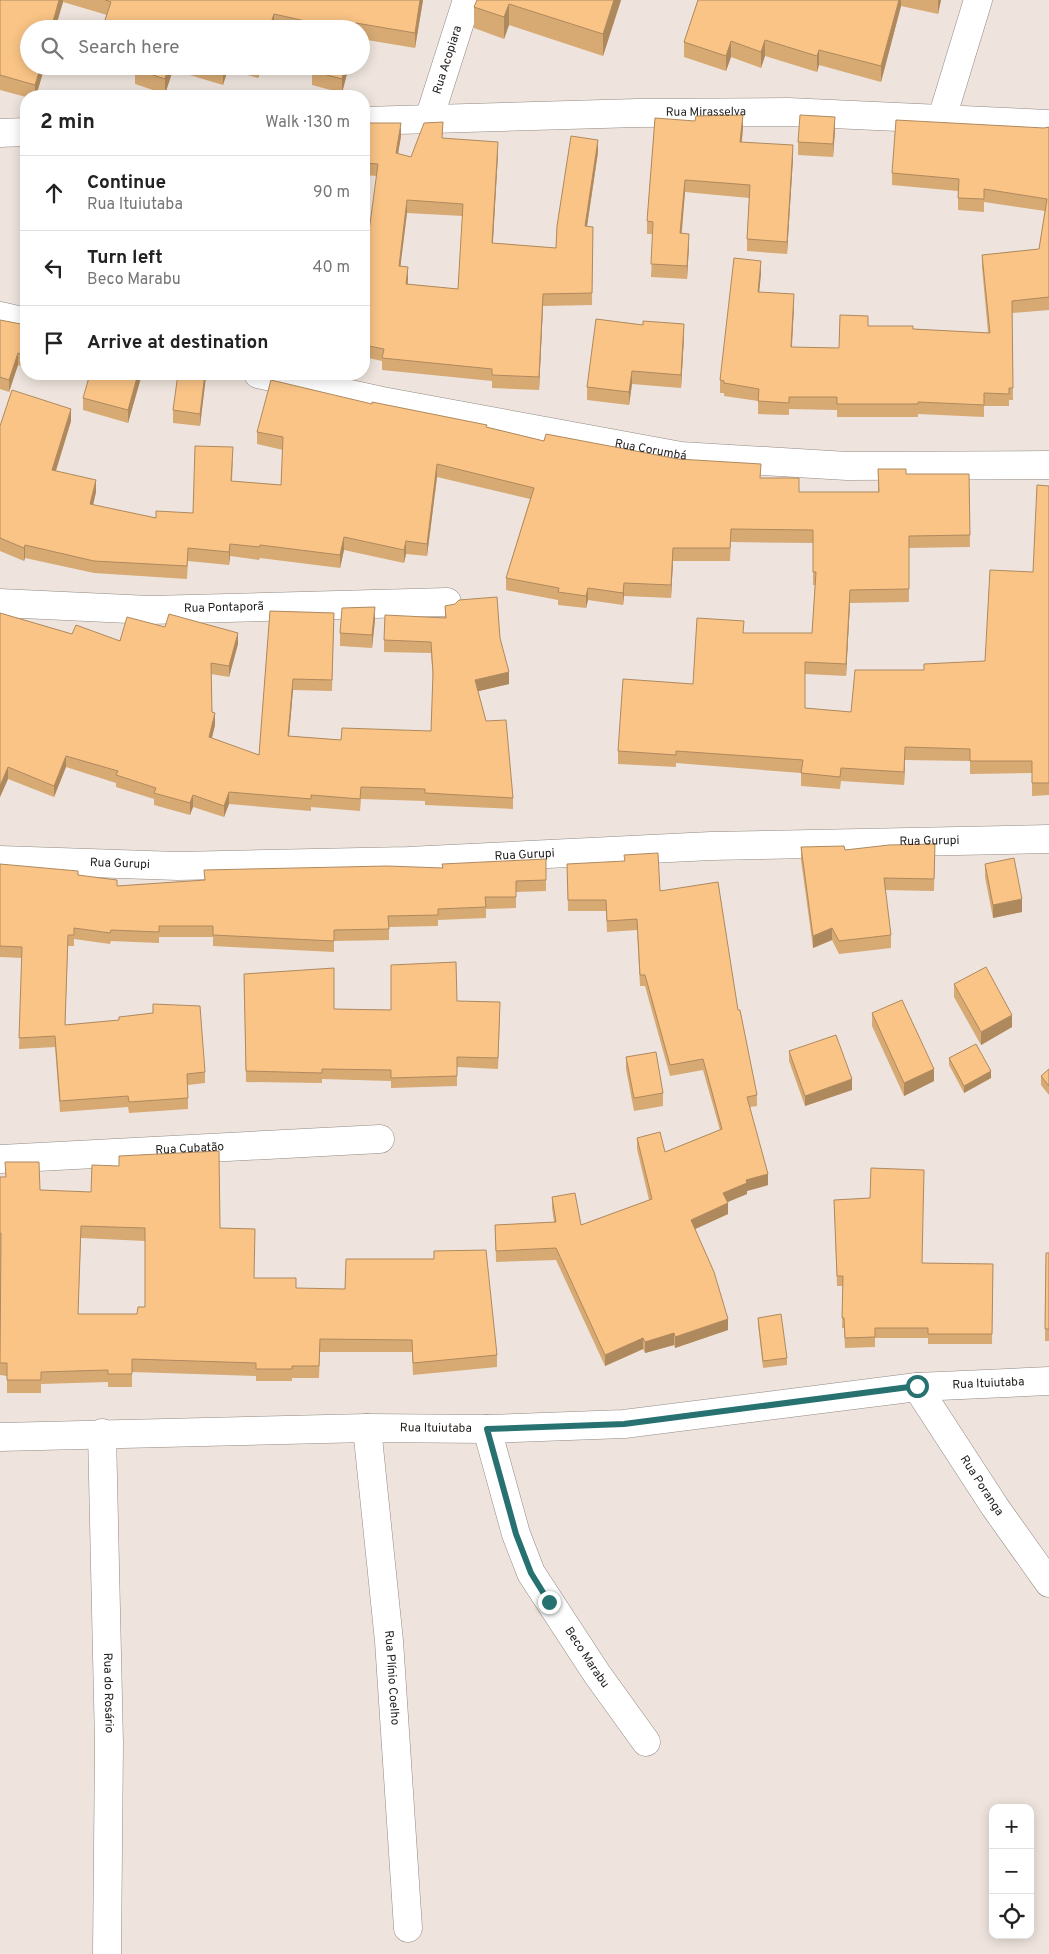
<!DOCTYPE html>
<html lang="en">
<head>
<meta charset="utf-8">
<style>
	:root { --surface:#fff; --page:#f2f2f2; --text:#222; --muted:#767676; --line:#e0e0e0 }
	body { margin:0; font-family:Overpass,sans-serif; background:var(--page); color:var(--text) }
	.controls { position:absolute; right:15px; bottom:15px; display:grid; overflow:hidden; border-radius:10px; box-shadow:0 2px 12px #0003 }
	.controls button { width:45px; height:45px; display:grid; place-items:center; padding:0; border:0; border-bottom:1px solid var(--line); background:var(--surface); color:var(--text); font:25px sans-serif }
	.stop { position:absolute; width:15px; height:15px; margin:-11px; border:4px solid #277271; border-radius:50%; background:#fff }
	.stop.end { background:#277271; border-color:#fff; box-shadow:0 1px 5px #0008 }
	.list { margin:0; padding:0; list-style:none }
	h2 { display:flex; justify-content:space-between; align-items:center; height:65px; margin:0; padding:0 20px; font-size:21px }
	h2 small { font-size:16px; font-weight:400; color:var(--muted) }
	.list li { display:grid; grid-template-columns:32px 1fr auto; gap:15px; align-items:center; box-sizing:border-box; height:75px; padding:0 20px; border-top:1px solid var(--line) }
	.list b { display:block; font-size:19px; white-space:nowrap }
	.list p { margin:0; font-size:16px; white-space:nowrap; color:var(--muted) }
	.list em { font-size:16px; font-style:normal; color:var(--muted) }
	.icon { flex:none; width:28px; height:28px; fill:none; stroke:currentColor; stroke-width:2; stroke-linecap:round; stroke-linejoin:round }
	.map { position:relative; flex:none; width:1049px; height:1954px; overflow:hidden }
	.search { position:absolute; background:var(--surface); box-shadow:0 2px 12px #0003; left:20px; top:20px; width:350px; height:55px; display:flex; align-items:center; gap:12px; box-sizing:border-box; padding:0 18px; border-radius:28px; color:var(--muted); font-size:19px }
	.panel { position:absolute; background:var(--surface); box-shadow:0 2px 12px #0003; left:20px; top:90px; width:350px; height:290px; border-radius:20px }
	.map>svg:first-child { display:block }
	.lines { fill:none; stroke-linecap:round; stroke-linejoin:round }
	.minor-casing { stroke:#928982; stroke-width:29 }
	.minor { stroke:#fff; stroke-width:28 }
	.wall { fill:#d7a973; fill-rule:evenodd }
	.shaded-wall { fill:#af895e }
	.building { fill:#fac486; stroke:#af895e; fill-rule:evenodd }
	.route { stroke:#277271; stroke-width:6 }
	.labels { text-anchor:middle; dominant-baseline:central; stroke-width:4.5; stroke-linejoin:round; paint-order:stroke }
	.street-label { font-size:12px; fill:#1e1b18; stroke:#eee4dd }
</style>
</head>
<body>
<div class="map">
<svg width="1049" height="1954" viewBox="0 0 1049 1954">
	<rect width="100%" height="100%" fill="#eee4dd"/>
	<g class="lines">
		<defs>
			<g id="minor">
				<polyline points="942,118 978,0"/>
				<path id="s1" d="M 429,119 L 467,0"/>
				<path id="s2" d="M 364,121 L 637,113 L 788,112 L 1049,124"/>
				<polyline points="0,133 26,132"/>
				<polyline points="0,316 26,322"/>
				<path id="s3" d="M 258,374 L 382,401 L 681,456 L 847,466 L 1049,465"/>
				<path id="s4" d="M 0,603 L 150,610 L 447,602"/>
				<path id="s5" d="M 0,860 L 178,866 L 408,861 L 711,846 L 1049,839"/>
				<path id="s6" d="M 0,1159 L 380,1139"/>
				<path id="s7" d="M 917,1387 L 995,1507 L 1049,1583"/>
				<path id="s8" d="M 367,1428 L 389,1641 L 408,1928"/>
				<path id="s9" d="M 487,1429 L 516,1534 L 531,1573 L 597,1674 L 646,1742"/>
				<path id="s10" d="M 102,1433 L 109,1743 L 107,1954"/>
				<path id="s11" d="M 0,1437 L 367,1428 L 487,1429 L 624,1424 L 917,1387 L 1049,1381"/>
			</g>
		</defs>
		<use href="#minor" class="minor-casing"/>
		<use href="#minor" class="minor"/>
	</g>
	<g class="wall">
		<polygon points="0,0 423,0 415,48 361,39 361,29 102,29 107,15 63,2 55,29 29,29 29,66 45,66 36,96 26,96 26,97 0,90"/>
		<polygon points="477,0 621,0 603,56 509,25 504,39 474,28 474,7"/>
		<polygon points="698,0 941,0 938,14 901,6 881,82 819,65 817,72 765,56 761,68 731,57 726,71 684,57 684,42"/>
		<polygon points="111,66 262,66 258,78 228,69 223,85 173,70 165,94 135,84 135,74"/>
		<polygon points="349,66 342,93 312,85 312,71"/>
		<polygon points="655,118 743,128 742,142 793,158 787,254 747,251 747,239 749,198 685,192 682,233 689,246 687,279 651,277 653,234 647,234 647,221"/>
		<path d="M 364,123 L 401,136 L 398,154 L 411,157 L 443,138 L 498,154 L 493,243 L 556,248 L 598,152 L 587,227 L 593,227 L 592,305 L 543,306 L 539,390 L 492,388 L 492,381 L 382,370 L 382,361 L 364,357 L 364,264 L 365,261 L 377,176 L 364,175 ZM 407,213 L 463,216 L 458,289 L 408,284 L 408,279 L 400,266 Z"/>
		<polygon points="1049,127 1049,310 1012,313 1013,400 1009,400 1009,406 984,406 984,417 918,414 918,417 837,417 837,410 789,409 789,415 758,414 758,401 724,396 724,393 720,393 720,380 761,273 759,292 794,306 792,347 839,348 868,326 913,329 988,333 982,267 982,255 1039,249 1045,211 984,202 984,212 958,210 958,191 892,185 892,173"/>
		<polygon points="835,130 833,157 798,155 798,142"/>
		<polygon points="0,320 26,325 26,350 21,366 18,365 9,392 0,389"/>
		<polygon points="684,337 681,388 632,384 629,405 587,400 587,387"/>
		<polygon points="142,374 128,423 83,410 83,398"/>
		<polygon points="206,374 200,426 173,423 173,410"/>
		<polygon points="372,404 487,427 544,441 761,478 799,492 878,492 878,469 906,474 969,474 970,547 909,548 909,602 850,603 846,676 805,674 805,708 851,712 924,670 985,661 1033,572 1049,486 1049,795 1032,796 1032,773 970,774 970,761 905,760 904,785 841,781 840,789 801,786 801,773 676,763 676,767 618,764 618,751 693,684 744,633 812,633 815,585 813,585 813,543 731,542 730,561 673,561 671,598 624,596 623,605 588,600 586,608 558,605 558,600 506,590 506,578 530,499 437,477 427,556 406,554 404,563 344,550 340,568 260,558 259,560 230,556 229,565 188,561 187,579 94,573 25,558 24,561 0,551 0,426 71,421 56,471 96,492 93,505 156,518 193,513 233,460 232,481 281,485 283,450 257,444 257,432"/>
		<polygon points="445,606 500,638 509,684 478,691 486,721 513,798 513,809 425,805 425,801 361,799 360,811 311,807 311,811 229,804 224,817 193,807 190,815 154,805 154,799 116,787 116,783 66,767 54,797 8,779 0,797 0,613 72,634 120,641 165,627 238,644 229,677 211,674 212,712 215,725 212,738 259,755 270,611 334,613 332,691 293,690 289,736 341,740 431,731 433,680 431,653 384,652 384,640 445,618"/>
		<polygon points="375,620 372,648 340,646 340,633"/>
		<polygon points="935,844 934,891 885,890 891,935 891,948 839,954 832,940 813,948 801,860 801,847 845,850"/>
		<polygon points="0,864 78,875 117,886 442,868 442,864 546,880 546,891 516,892 516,908 486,909 486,918 438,920 438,926 389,927 389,940 334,941 334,952 213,946 213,937 159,937 159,943 111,941 110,944 74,939 74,946 68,946 65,1025 205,1072 205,1083 188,1085 188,1109 129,1113 128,1107 60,1112 55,1047 19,1049 22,958 0,957"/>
		<polygon points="567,864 660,891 738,1010 757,1095 757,1106 750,1107 768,1185 747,1191 747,1194 727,1202 728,1214 695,1229 728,1330 675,1348 674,1345 645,1353 643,1349 605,1366 556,1260 496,1262 495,1225 554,1222 552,1208 552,1197 581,1225 649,1200 637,1149 637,1138 665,1152 720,1130 703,1070 670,1076 645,986 640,986 637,930 607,932 606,911 568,911"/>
		<polygon points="985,864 1022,912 993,918 985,877"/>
		<polygon points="244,974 334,1009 391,1010 457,1001 500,1013 498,1069 457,1067 457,1086 391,1088 391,1081 322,1079 322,1083 246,1082"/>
		<polygon points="954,984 1012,1027 981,1045 954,997"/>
		<polygon points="872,1013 934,1081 904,1096 872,1026"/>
		<polygon points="789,1051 852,1090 805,1106 789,1061"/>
		<polygon points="626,1057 663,1093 663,1106 634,1111 626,1069"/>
		<polygon points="949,1058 991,1078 964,1093 949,1065"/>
		<polygon points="1049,1069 1049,1095 1041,1085 1041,1076"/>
		<path d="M 0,1178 L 40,1190 L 220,1228 L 254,1278 L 296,1288 L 497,1355 L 497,1367 L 413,1375 L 412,1352 L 320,1352 L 319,1378 L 292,1378 L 292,1381 L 256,1381 L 256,1376 L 132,1372 L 132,1387 L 108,1387 L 108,1382 L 41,1384 L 41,1393 L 7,1393 L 7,1376 L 0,1375 ZM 81,1238 L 145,1241 L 145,1307 L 137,1314 L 78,1314 Z"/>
		<polygon points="834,1200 922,1263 993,1264 992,1344 928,1344 928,1338 875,1338 875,1347 845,1348 844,1328 842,1328 843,1286 837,1286"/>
		<polygon points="1046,1253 1049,1253 1049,1341 1045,1341"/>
		<polygon points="758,1318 787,1358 787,1365 763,1368 758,1324"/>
	</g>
	<g class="shaded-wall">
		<polygon points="59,0 63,0 63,2 55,29 51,29"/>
		<polygon points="420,0 423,0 415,48 415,33"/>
		<polygon points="614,0 621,0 603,56 603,34"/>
		<polygon points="899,0 901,0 901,6 881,82 881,66"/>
		<polygon points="938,0 941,0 938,14"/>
		<polygon points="509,4 509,25 504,39 504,17"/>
		<polygon points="274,14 274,29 269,29"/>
		<polygon points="765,40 765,56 761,68 761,52"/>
		<polygon points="731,41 731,57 726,71 726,56"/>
		<polygon points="819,50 819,65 817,72 817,56"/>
		<polygon points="41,66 45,66 36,96 35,96 35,85"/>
		<polygon points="169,66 173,66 173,70 165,94 165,79"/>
		<polygon points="225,66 228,66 228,69 223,85 223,70"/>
		<polygon points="258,66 262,66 258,78"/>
		<polygon points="345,66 349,66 342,93 342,79"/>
		<polygon points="743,115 743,128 740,154 740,142"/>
		<polygon points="835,117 835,130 833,157 833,144"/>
		<polygon points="401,123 401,136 396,165 396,153"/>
		<polygon points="598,140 598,152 585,239 585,226"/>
		<polygon points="498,142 498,154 492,255 492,243"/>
		<polygon points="793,145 793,158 787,254 787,242"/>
		<polygon points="685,180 685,192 680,246 680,233"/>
		<polygon points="407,200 407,213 399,278 399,266"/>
		<polygon points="689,234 689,246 687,279 687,266"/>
		<polygon points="761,261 761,273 758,305 758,292"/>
		<polygon points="408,267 408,279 406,296 406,284"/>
		<polygon points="543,294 543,306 539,390 539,377"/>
		<polygon points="794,294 794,306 791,359 791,347"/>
		<polygon points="684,324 684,337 681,388 681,375"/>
		<polygon points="26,325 26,337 23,335"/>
		<polygon points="26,338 26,350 21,366 21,354"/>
		<polygon points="18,353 18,365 9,392 9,380"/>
		<polygon points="632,371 632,384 629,405 629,392"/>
		<polygon points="138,374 142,374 128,423 128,410"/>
		<polygon points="205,374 206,374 206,377 200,426 200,414"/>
		<polygon points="71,409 71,421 52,483 52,470"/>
		<polygon points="437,464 437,477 427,556 427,544"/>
		<polygon points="96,480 96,492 90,517 90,504"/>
		<polygon points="344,537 344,550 340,568 340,555"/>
		<polygon points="406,541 406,554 404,563 404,550"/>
		<polygon points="230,544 230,556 229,565 229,552"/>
		<polygon points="25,545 25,558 24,561 24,548"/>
		<polygon points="673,548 673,561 671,598 671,585"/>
		<polygon points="624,583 624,596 623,605 623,593"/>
		<polygon points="588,588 588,600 586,608 586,596"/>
		<polygon points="850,590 850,603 846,676 846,664"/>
		<polygon points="375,607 375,620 372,648 372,635"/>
		<polygon points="238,633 238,644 229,677 229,666"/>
		<polygon points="509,672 509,684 475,692 475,680"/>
		<polygon points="293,679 293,690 288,747 288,736"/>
		<polygon points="215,713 215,725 209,749 209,737"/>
		<polygon points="905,747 905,760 904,785 904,772"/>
		<polygon points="66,756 66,767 54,797 54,786"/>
		<polygon points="8,767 8,779 0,797 0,786"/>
		<polygon points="229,792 229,804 224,817 224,806"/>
		<polygon points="193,795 193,807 190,815 190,803"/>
		<polygon points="1022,899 1022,912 993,918 993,905"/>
		<polygon points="832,928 832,940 813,948 813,936"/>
		<polygon points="1012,1015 1012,1027 981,1045 981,1032"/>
		<polygon points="934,1069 934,1081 904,1096 904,1083"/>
		<polygon points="991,1071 991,1078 964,1093 964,1086"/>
		<polygon points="852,1079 852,1090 805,1106 805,1096"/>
		<polygon points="768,1174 768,1185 747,1191 747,1194 723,1204 723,1193 746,1180"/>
		<polygon points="728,1203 728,1214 691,1231 691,1220"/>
		<polygon points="728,1319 728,1330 675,1348 675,1337"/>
		<polygon points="674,1333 674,1345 645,1353 645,1342"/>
		<polygon points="643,1338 643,1349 605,1366 605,1355"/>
	</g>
	<g class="building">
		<polygon points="0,0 59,0 51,29 29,29 29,66 41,66 35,85 0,75"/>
		<polygon points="105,0 420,0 415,33 356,23 354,29 323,29 323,25 274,14 269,29 102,29 111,2"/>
		<polygon points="477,0 614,0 603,34 509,4 504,17 474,7"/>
		<polygon points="698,0 899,0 881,66 819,50 817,56 765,40 761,52 731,41 726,56 684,42"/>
		<polygon points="136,66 169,66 165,79 135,69"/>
		<polygon points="209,66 225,66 223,70"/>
		<polygon points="313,66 345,66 342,79 312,71"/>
		<polygon points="743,115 740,142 793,145 787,242 747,239 750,185 685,180 680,233 689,234 687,266 651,264 653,222 647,221 655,118 695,121 696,116"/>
		<polygon points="800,115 835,117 833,144 798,142"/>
		<polygon points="896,120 1044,128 1049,127 1049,297 1012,301 1013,388 1009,388 1009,394 984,393 984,405 918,402 918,404 837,404 837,397 789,397 789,403 758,401 759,389 724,383 724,381 720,380 734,258 761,261 758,292 794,294 791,347 839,348 840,315 868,316 868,326 913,326 913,329 990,333 982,255 1039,249 1047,199 984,189 984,199 958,198 959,179 892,173"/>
		<path d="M 443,122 L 442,138 L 498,142 L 492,243 L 556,248 L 557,226 L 571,136 L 598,140 L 585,226 L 593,227 L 592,293 L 543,294 L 539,377 L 492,375 L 492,369 L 382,358 L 384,349 L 364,345 L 364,264 L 365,261 L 378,164 L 364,163 L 364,123 L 401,123 L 396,153 L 411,157 L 424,123 ZM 407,200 L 463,204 L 458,289 L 406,284 L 408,267 L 399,266 Z"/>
		<polygon points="596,319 643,325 643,321 684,324 681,375 632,371 629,392 587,387"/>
		<polygon points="0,320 26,325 23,335 26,336 26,338 21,354 18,353 9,380 0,377"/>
		<polygon points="90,374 138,374 128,410 83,398"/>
		<polygon points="178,374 205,374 200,414 173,410"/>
		<polygon points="271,380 372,404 372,402 487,425 486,427 544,441 546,434 678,459 761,464 760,478 799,478 799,492 879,492 878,469 906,469 906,474 969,474 970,535 909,536 909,589 850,590 846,664 805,662 805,708 851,712 855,670 924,670 924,664 985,661 990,570 1033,572 1037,485 1049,486 1049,783 1032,783 1032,761 970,761 970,749 905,747 904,772 841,768 840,777 801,773 803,760 676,751 676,755 618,751 623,679 693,684 697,618 744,621 743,633 812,633 816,572 813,572 813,530 731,529 730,548 673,548 671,585 624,583 623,593 588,588 586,596 558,592 559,588 506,578 534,488 437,464 427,544 406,541 404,550 344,537 340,555 260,545 259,547 230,544 229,552 188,548 187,566 94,561 25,545 24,548 0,538 0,426 12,390 71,409 52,470 96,480 90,504 156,518 156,511 193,513 195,446 233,447 231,481 281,485 283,437 257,432"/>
		<polygon points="497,597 500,638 509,672 475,680 486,721 506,720 513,798 425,793 425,789 361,787 360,799 311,795 311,799 229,792 224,806 193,795 190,803 154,793 156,788 116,775 118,771 66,756 54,786 8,767 0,786 0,613 72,634 76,625 120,641 127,617 165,627 169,614 238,633 229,666 211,663 212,712 215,713 209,737 259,755 270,611 334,613 332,680 293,679 288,736 341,740 342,728 431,731 433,673 431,642 384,640 385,615 446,618 445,606 455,604 459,600"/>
		<polygon points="375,607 372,635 340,633 342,608"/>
		<polygon points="935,844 934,879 884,878 891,935 839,941 832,928 813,936 801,847 844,846 845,850 889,845"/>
		<polygon points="658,853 660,891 718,882 738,1010 740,1010 757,1095 747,1097 768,1174 746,1180 747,1183 723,1193 728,1203 691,1220 714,1272 728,1319 675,1337 674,1333 645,1342 643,1338 605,1355 556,1248 496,1251 495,1225 556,1222 552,1197 575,1193 581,1225 652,1199 637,1138 660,1132 665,1152 722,1129 703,1059 670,1065 645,975 640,975 637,919 607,921 606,900 568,900 567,864 625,861 624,855"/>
		<polygon points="1014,858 1022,899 993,905 985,864"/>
		<polygon points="546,859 546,880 516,881 516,897 485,897 486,907 438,909 438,915 388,916 389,929 334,930 334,941 213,935 213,926 159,926 159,932 111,930 110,933 74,928 74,935 68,935 65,1025 119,1020 119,1017 153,1013 153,1004 200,1006 205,1072 187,1074 188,1098 129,1102 128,1096 60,1101 55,1036 19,1038 22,947 0,946 0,864 78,871 78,875 117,880 117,886 205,880 204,870 387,866 443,868 442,864"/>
		<polygon points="456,962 457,1001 500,1002 498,1058 457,1057 457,1076 391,1078 391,1070 322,1069 322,1073 246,1071 244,974 334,968 334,1009 391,1010 391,965"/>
		<polygon points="986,967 1012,1015 981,1032 954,984"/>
		<polygon points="902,1000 934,1069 904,1083 872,1013"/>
		<polygon points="836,1035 852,1079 805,1096 789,1051"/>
		<polygon points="976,1044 991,1071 964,1086 949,1058"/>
		<polygon points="656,1052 663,1093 634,1098 626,1057"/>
		<polygon points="1049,1069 1049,1086 1041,1076"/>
		<path d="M 219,1151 L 220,1228 L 255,1229 L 254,1278 L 296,1278 L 296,1288 L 345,1289 L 346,1259 L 434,1259 L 434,1251 L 486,1250 L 497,1355 L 413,1363 L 412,1340 L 320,1339 L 319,1366 L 292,1366 L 292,1369 L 256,1369 L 256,1363 L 132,1359 L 132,1374 L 108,1374 L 108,1370 L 41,1372 L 41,1380 L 7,1380 L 7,1363 L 0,1363 L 1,1233 L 0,1233 L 0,1177 L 6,1177 L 5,1162 L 39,1162 L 40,1190 L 91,1192 L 92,1165 L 119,1166 L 119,1156 ZM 81,1226 L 145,1228 L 145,1307 L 138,1307 L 137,1314 L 78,1314 Z"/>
		<polygon points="871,1168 924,1170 922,1263 993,1264 992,1334 928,1334 928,1328 875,1328 875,1337 845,1338 844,1318 842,1318 843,1276 837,1276 834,1200 870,1198"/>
		<polygon points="1046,1253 1049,1253 1049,1329 1045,1329"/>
		<polygon points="781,1314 787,1358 763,1361 758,1318"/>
	</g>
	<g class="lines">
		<polyline class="route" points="549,1602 531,1573 516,1534 487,1429 624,1424 917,1386"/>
	</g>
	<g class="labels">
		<g class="street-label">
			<text stroke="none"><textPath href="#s1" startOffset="62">Rua Acopiara</textPath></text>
			<text stroke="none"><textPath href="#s2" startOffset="342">Rua Mirasselva</textPath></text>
			<text stroke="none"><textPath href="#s3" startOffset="400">Rua Corumbá</textPath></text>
			<text stroke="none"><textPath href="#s4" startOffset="224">Rua Pontaporã</textPath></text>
			<text stroke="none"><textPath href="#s5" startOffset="930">Rua Gurupi</textPath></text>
			<text stroke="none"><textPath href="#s5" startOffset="525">Rua Gurupi</textPath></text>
			<text stroke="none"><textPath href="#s5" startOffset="120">Rua Gurupi</textPath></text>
			<text stroke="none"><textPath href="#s6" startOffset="190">Rua Cubatão</textPath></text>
			<text stroke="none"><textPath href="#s11" startOffset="991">Rua Ituiutaba</textPath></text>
			<text stroke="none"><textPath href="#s11" startOffset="436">Rua Ituiutaba</textPath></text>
			<text stroke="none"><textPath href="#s7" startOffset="118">Rua Poranga</textPath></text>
			<text stroke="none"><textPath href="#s9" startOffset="252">Beco Marabu</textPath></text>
			<text stroke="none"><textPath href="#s8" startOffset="251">Rua Plínio Coelho</textPath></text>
			<text stroke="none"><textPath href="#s10" startOffset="260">Rua do Rosário</textPath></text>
		</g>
	</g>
</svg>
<div class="controls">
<button>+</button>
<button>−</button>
<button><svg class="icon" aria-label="locate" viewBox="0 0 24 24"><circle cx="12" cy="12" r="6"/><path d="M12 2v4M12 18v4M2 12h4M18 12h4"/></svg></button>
</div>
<div class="stop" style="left:917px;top:1386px"></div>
<div class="stop end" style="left:549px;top:1602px"></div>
<div class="search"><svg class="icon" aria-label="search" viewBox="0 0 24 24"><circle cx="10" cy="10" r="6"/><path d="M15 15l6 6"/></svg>Search here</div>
<section class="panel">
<h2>2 min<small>Walk · 130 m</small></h2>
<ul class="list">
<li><svg class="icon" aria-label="ahead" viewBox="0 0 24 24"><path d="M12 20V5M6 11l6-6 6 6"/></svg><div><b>Continue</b><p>Rua Ituiutaba</p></div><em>90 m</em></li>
<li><svg class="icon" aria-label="left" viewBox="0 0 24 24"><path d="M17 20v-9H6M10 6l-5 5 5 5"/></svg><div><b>Turn left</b><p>Beco Marabu</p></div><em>40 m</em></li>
<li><svg class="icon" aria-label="arrive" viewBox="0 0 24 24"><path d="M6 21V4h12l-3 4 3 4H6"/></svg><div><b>Arrive at destination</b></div></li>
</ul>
</section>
</div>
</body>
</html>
